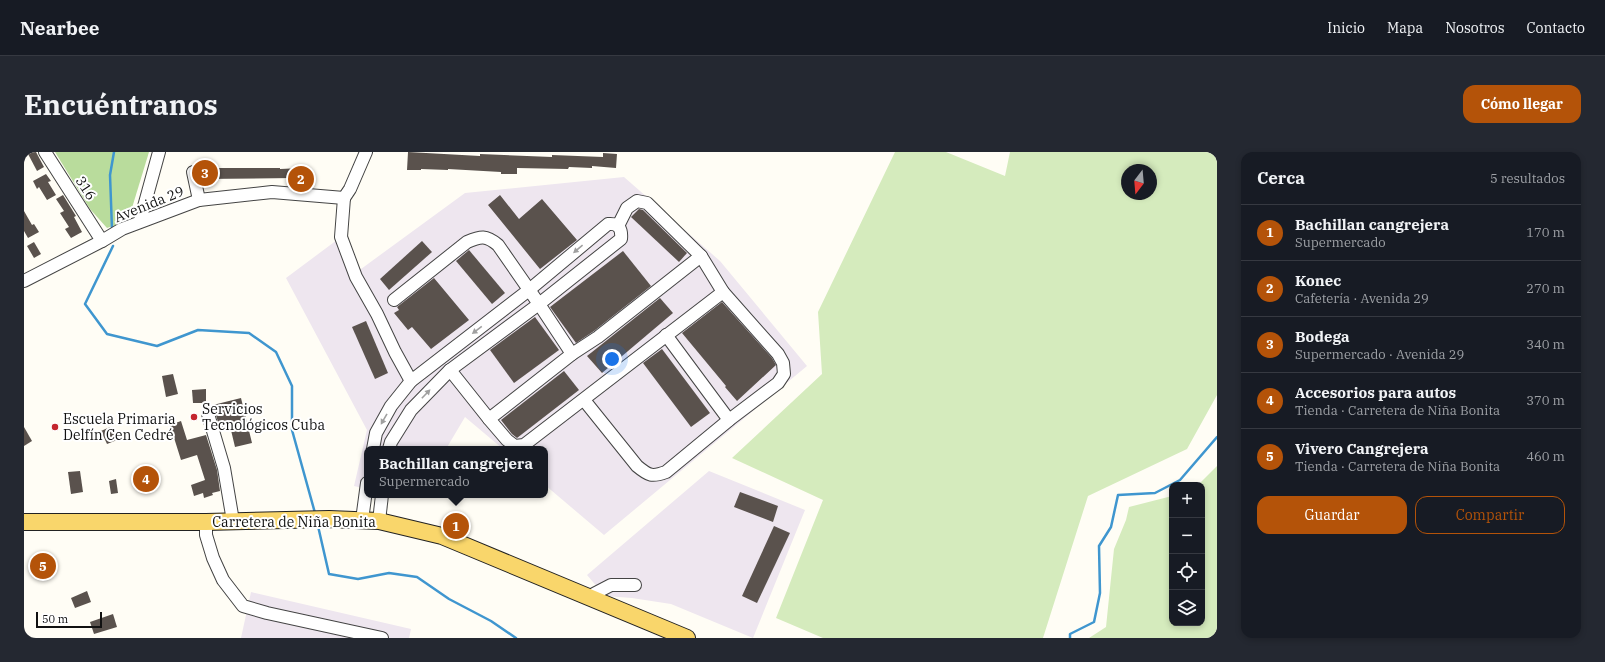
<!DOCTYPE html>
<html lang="es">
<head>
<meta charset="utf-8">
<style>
	:root { --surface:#171b24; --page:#242831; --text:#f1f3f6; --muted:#9ea1a6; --line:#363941; --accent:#b45309 }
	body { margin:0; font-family:"IBM Plex Serif",serif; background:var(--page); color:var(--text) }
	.controls { position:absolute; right:12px; bottom:12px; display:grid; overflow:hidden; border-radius:8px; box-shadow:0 2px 6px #0003 }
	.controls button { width:36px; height:36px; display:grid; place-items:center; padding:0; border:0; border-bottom:1px solid var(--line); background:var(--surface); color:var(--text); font:20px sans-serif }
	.compass { position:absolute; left:1097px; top:12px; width:36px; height:36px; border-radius:50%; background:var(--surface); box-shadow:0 2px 6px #0003; rotate:196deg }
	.scale { position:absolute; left:12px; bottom:10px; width:66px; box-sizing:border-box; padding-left:4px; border:2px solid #111; border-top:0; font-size:11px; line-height:14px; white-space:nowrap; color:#111; -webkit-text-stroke:3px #fff; paint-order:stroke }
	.you { position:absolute; left:588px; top:207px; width:14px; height:14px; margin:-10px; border:3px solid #fff; border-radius:50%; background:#1a73e8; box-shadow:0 0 0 6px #1a73e833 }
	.badge { display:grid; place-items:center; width:26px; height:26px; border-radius:50%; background:var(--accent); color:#fff; font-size:13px; font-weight:700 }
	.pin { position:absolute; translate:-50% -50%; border:2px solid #fff; box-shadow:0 1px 4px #0006 }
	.popup { position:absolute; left:340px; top:294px; width:184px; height:52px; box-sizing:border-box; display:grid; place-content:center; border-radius:8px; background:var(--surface); filter:drop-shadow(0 1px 3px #0005); font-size:13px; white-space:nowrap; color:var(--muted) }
	.popup b { font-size:15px; color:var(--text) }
	.popup::after { content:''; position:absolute; left:50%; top:100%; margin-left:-8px; border:8px solid transparent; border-top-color:var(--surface) }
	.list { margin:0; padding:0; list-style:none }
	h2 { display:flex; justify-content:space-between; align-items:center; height:52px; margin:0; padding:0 16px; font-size:17px }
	h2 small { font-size:13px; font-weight:400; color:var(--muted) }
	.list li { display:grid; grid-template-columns:26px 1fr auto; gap:12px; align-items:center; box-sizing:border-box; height:56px; padding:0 16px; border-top:1px solid var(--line) }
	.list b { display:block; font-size:15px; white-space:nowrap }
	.list p { margin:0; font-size:13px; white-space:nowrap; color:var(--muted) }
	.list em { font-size:13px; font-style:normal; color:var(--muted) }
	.actions { display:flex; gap:8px; padding:12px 16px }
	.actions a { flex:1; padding:9px 0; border:1px solid var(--accent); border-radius:12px; text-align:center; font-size:14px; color:var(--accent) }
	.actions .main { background:var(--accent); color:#fff }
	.icon { flex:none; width:22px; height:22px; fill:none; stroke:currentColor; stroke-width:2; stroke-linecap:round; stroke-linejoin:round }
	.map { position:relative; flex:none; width:1193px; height:486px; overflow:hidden; border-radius:12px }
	header { display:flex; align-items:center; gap:24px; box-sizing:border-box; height:56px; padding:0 20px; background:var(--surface); border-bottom:1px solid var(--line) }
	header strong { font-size:19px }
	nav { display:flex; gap:22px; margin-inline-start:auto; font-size:14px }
	.intro { display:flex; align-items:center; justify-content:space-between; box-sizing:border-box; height:96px; padding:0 24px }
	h1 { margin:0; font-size:28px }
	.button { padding:10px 18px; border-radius:12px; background:var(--accent); color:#fff; font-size:14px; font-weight:700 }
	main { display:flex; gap:24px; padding:0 24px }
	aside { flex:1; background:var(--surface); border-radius:12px; box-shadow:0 2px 6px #0003 }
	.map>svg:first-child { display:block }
	.industrial { fill:#eee6ef }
	.green { fill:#d5ebbd; fill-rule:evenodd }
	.forest { fill:#b9dc9c }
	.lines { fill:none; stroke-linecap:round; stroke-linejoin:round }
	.stream { stroke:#3f96cf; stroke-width:2.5 }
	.building { fill:#5a524d }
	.minor-casing { stroke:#444; stroke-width:14 }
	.major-casing { stroke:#222; stroke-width:18 }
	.minor { stroke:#fff; stroke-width:12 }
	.major { stroke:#f9d66b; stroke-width:16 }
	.oneway { fill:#a0a0a0 }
	.poi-dot { fill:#c4262e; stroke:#fff; stroke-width:1.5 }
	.labels { text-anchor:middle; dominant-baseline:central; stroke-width:4; stroke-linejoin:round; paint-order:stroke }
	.street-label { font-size:14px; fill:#111; stroke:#fff }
	.poi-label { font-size:14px; fill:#111; stroke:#fff; text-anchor:start }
</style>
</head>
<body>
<header>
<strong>Nearbee</strong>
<nav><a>Inicio</a><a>Mapa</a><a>Nosotros</a><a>Contacto</a></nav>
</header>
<div class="intro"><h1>Encuéntranos</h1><a class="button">Cómo llegar</a></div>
<main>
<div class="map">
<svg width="1193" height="486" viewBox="0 0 1193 486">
	<rect width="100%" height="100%" fill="#fffdf5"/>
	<g class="industrial">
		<polygon points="600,25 696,109 783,214 580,383 521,333 521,297 479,297 441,265 422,297 343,297 343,337 330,334 343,278 262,126 317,85 332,124 337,117 441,41"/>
		<polygon points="685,319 781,358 729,486 647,452 608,446 581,444 563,423"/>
		<polygon points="227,440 387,477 385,486 217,486"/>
	</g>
	<g class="green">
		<path d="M 871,0 L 922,0 L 981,24 L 986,0 L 1193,0 L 1193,243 L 1163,297 L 1064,344 L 1019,486 L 799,486 L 752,466 L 799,348 L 708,306 L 798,222 L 794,160 ZM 1103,18 L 1127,18 L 1127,42 L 1103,42 Z"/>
		<polygon points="1193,314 1193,486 1065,486 1082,475 1090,397 1102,368 1105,355 1148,344 1148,471 1178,471 1178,333 1174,333"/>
	</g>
	<polygon class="forest" points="31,0 125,0 104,69 83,76 66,57"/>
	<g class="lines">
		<g class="stream">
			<polyline points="88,77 86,23 90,0"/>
			<polyline points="89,94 61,152 83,182 133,194 174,178 225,181 252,200 268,234 268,278 291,361"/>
			<polyline points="294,374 305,422 334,427 365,421 393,425 425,447 467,469 492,486"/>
			<polyline points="1046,486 1046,482 1070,470 1076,441 1075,394 1087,375 1094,343 1131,341 1156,328 1193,285"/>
		</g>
	</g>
	<g class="building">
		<polygon points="3,0 12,0 20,15 13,19"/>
		<polygon points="384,0 456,4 456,2 528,5 528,3 579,5 579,1 593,2 592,16 568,14 568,16 545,15 544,17 493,16 493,22 477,22 477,20 424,17 424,18 397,17 397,18 383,18"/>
		<polygon points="175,16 256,16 256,17 278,16 279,33 269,33 269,26 178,27"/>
		<polygon points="22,22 27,29 24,30 32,43 23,48 15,35 13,37 9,29"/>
		<polygon points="39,43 52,64 50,65 58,80 47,86 41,77 45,75 36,61 40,59 32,47"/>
		<polygon points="476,43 495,67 518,47 553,88 516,117 464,53"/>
		<polygon points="615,57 619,58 663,101 655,110 607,65"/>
		<polygon points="0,59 8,73 10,72 15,80 4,86 0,79"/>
		<polygon points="398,89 408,100 365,138 356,127"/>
		<polygon points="10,90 17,102 10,106 3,94"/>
		<polygon points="445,98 481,141 468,152 432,109"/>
		<polygon points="599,99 627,134 570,179 552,191 526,155"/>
		<polygon points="410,126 445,168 407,197 388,175 384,178 370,161 375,158 373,155"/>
		<polygon points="636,146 649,161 578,221 563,204"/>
		<polygon points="698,150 748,206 752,213 713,249 701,235 702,234 658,181"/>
		<polygon points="511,165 535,198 490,231 466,198"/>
		<polygon points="342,169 364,221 351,227 328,175"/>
		<polygon points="638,197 686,261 667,275 619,211"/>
		<polygon points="540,219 555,238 493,286 488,282 477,268"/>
		<polygon points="149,222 154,242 142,245 138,224"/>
		<polygon points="182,237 182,251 169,251 168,238"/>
		<polygon points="217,246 228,291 211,295 206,274 196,277 189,253"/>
		<polygon points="157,269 163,288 182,283 193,318 196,339 188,341 189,343 180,346 179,341 170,344 167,333 181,328 173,303 157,308 146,273"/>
		<polygon points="0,275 8,289 0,294"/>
		<polygon points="86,275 93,288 83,292 77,279"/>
		<polygon points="56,319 59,340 47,342 44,320"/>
		<polygon points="134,319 136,331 126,332 125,320"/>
		<polygon points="92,327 94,341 87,342 85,329"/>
		<polygon points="716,340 754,354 749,370 710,355"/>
		<polygon points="750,374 766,381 733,451 718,444"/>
		<polygon points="63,439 67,450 51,456 47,446"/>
		<polygon points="89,462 93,475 70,482 66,470"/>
	</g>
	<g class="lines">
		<defs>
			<g id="minor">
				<polyline points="21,0 78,89"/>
				<polyline points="169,20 175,48"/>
				<polyline points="320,46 317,85 332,125 353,162 371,200 387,229"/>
				<polyline points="320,46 326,37 342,0"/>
				<polyline points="116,69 135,0"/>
				<polyline points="677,104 574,185 548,202 465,267 483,288 491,294 500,293 699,140"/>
				<polyline points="0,129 78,89 98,77 175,48 248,40 320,46"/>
				<path d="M 370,148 L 443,90 C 457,84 462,83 474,93 L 515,152 L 548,202"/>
				<polyline points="642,183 705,268"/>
				<polyline points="426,218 465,267"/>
				<path d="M 560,248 L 613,314 C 625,324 628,325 642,320 L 705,268 L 754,231 L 760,222 L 759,211 L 754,202 L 699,140 L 677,104 L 623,51 L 613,49 L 603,56 L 594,74"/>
				<polyline points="184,262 200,316 209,369"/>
				<path d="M 349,297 L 352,281 L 367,254 L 387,229 L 505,138 L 584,72 C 595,71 598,77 597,87 L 515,152 L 426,218 L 387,258 L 367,290 L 365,297"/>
				<polyline points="338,368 343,331"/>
				<polyline points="355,369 358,343"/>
				<polyline points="182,370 182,383 189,406 199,428 219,454 243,461 358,486"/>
				<polyline points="564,445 587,433 611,433"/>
			</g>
			<polyline id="major" points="0,370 182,370 305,367 355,369 418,384 663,486"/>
		</defs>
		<use href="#minor" class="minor-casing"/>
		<use href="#major" class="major-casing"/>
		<use href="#minor" class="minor"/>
		<use href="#major" class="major"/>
	</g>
	<defs><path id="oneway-solid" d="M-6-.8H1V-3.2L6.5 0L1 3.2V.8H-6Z"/></defs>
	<g class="oneway">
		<use href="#oneway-solid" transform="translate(554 97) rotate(140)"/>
		<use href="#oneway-solid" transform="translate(453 178) rotate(143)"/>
		<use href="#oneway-solid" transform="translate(402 242) rotate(-46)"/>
		<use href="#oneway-solid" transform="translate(360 267) rotate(120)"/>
	</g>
	<g class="poi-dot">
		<circle cx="170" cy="265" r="4"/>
		<circle cx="31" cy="275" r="4"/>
	</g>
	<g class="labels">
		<g class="street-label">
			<text transform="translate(62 36) rotate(57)">316</text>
			<text transform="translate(125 52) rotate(-22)">Avenida 29</text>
			<text x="270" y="370">Carretera de Niña Bonita</text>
		</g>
		<g class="poi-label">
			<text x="178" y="257">Servicios<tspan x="178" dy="16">Tecnológicos Cuba</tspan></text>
			<text x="39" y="267">Escuela Primaria<tspan x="39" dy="16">Delfín Cen Cedré</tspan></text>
		</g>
	</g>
</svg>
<div class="controls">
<button>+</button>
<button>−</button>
<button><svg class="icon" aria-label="locate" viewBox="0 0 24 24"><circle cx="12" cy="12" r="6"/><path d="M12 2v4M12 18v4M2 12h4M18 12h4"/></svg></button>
<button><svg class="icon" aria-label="layers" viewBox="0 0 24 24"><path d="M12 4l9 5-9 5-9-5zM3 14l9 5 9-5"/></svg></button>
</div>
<svg class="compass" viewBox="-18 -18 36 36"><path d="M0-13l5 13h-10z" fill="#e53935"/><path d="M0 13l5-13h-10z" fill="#9ea1a6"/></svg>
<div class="scale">50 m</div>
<div class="you"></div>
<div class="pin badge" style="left:432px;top:374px">1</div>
<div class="popup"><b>Bachillan cangrejera</b>Supermercado</div>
<div class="pin badge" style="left:277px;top:27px">2</div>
<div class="pin badge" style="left:181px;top:21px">3</div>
<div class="pin badge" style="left:122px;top:327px">4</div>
<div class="pin badge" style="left:19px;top:414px">5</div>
</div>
<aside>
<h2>Cerca<small>5 resultados</small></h2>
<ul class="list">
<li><span class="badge">1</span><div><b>Bachillan cangrejera</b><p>Supermercado</p></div><em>170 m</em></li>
<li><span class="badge">2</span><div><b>Konec</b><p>Cafetería · Avenida 29</p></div><em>270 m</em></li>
<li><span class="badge">3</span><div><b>Bodega</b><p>Supermercado · Avenida 29</p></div><em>340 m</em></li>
<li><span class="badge">4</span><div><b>Accesorios para autos</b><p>Tienda · Carretera de Niña Bonita</p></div><em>370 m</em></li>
<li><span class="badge">5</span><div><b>Vivero Cangrejera</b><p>Tienda · Carretera de Niña Bonita</p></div><em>460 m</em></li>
</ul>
<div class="actions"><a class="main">Guardar</a><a>Compartir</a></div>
</aside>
</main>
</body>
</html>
